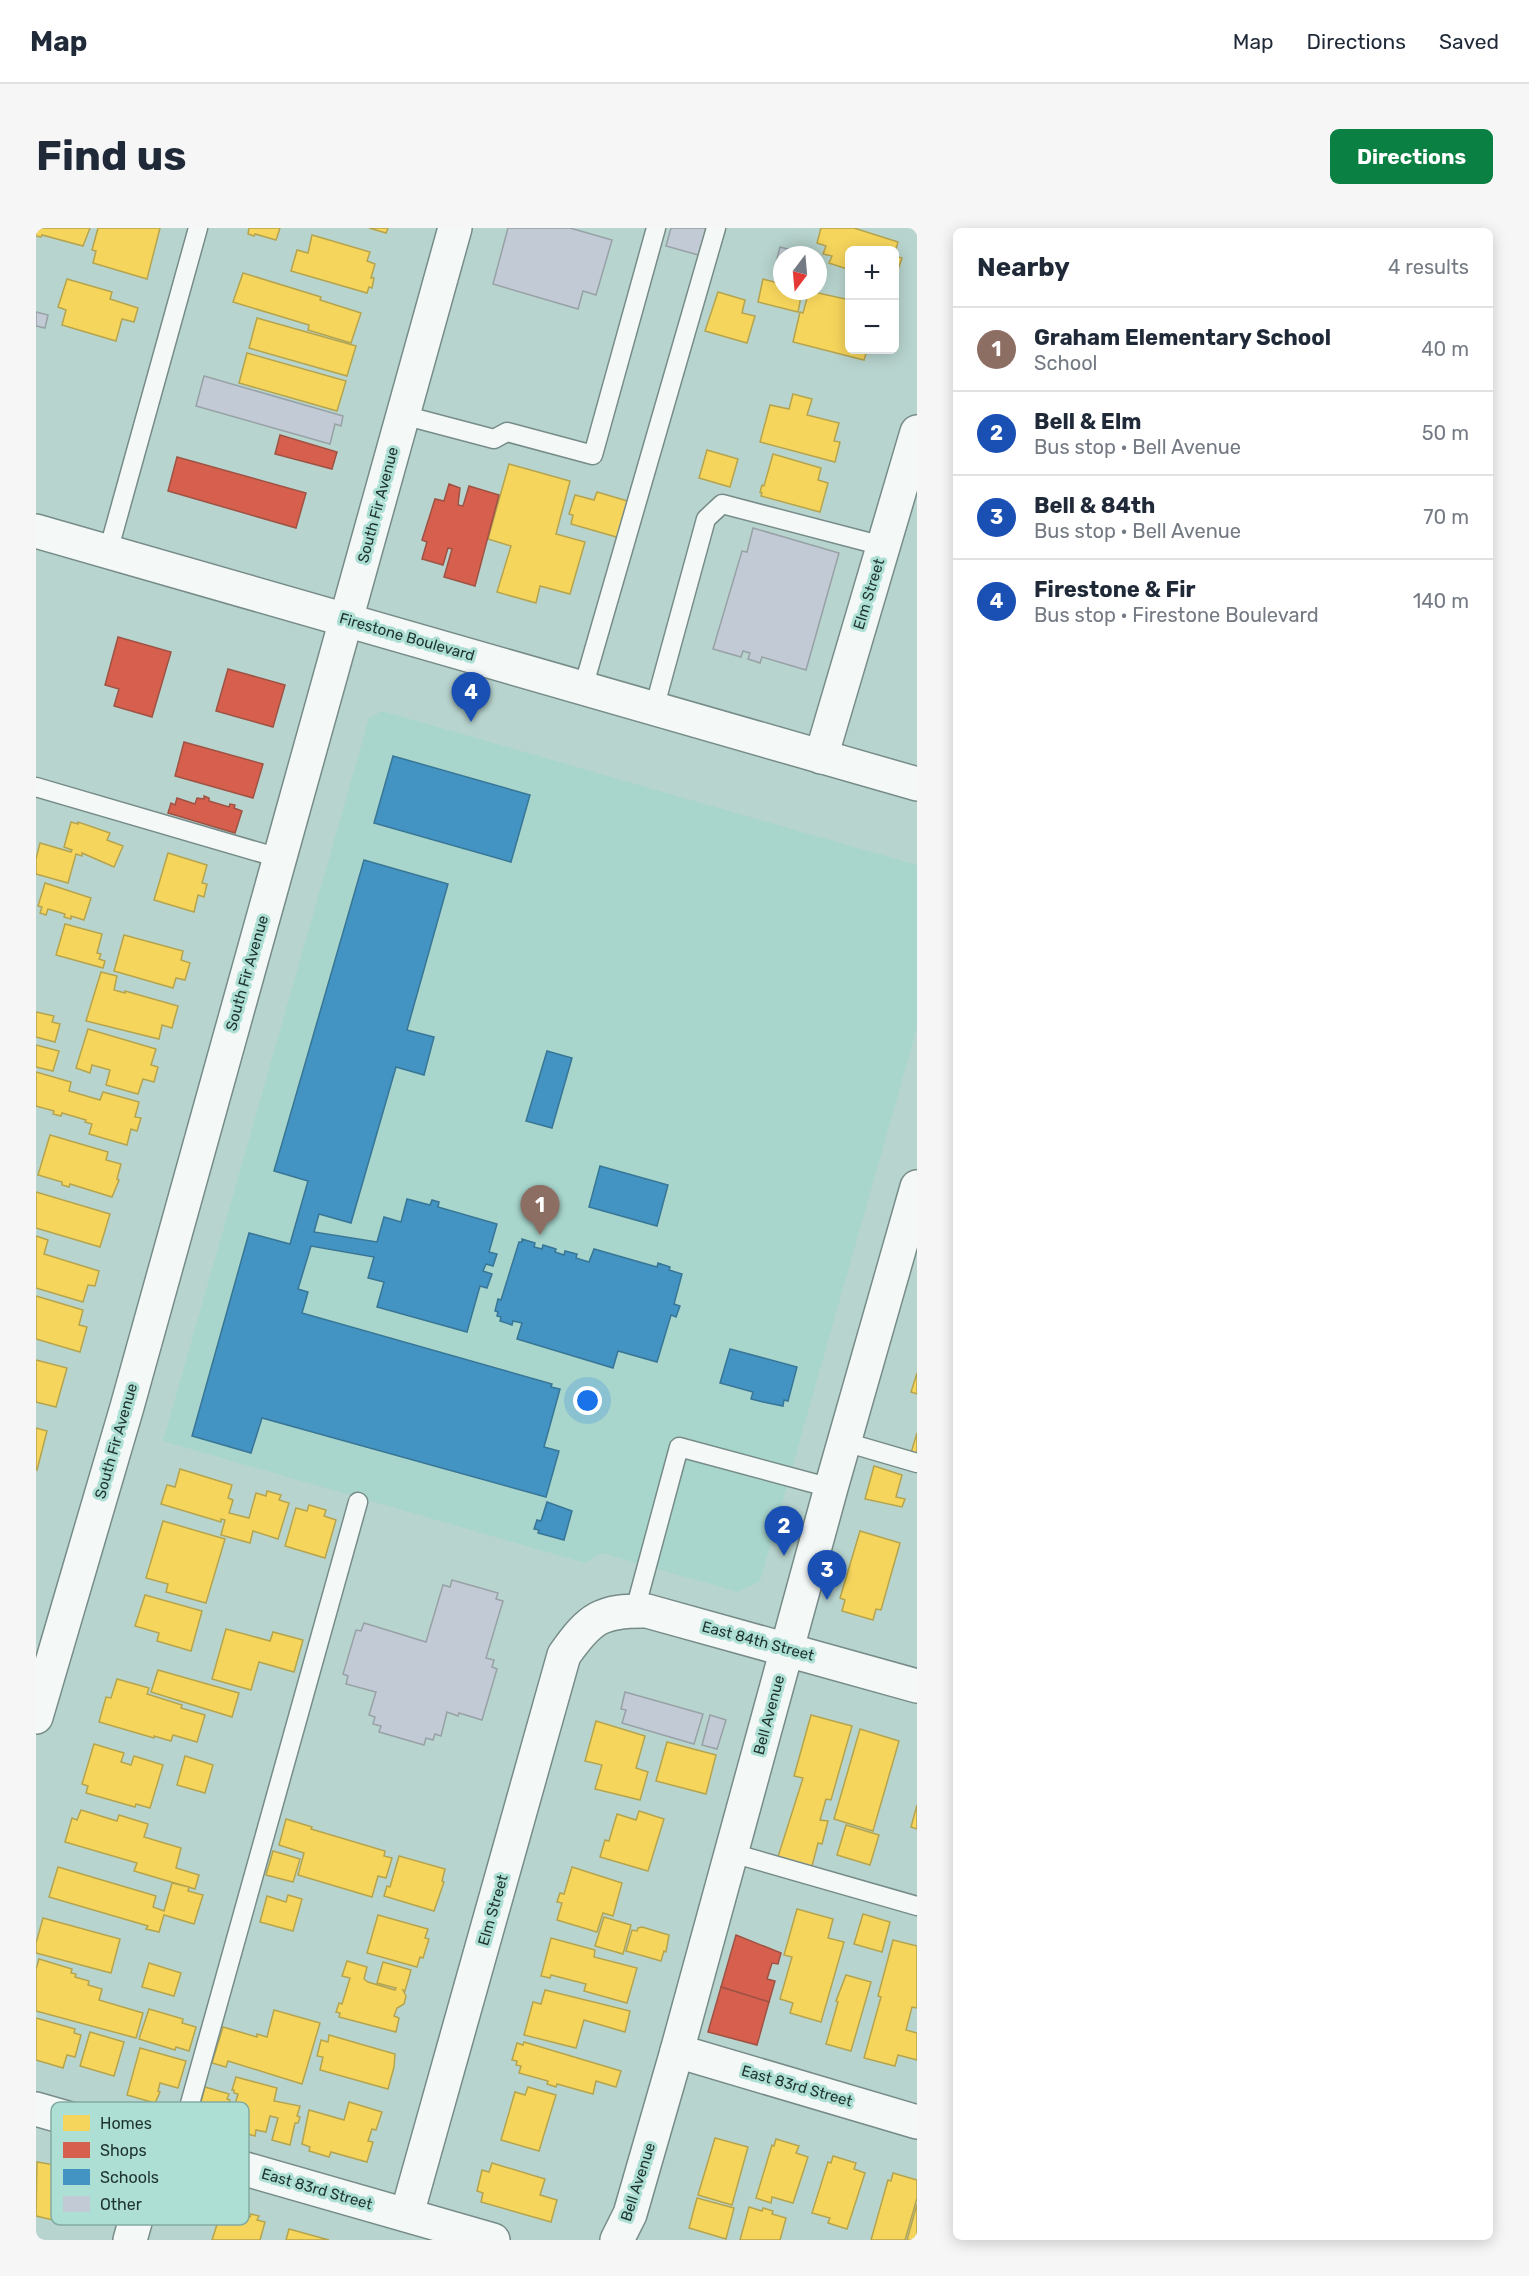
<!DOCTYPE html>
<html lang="en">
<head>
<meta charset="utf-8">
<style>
	:root { --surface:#fff; --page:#f6f6f7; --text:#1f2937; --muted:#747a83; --line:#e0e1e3; --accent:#0b8043 }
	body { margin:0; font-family:Rubik,sans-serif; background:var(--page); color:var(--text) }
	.controls { position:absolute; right:18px; top:18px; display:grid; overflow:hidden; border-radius:9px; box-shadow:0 3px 15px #0003 }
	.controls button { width:54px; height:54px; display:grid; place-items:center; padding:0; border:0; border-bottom:2px solid var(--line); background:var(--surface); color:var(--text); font:30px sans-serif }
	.compass { position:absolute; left:737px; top:18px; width:54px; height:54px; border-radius:50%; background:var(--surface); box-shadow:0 3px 15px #0003; rotate:196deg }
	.you { position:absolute; left:552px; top:1173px; width:21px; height:21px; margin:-15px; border:4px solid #fff; border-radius:50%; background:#1a73e8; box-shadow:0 0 0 9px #1a73e833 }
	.badge { display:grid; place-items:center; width:39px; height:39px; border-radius:50%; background:var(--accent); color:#fff; font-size:20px; font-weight:700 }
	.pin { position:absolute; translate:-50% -50px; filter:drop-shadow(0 2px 3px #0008) }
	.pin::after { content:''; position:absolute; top:32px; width:21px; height:18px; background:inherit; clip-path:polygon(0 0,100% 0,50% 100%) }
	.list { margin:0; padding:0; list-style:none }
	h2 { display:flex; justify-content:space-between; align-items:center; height:78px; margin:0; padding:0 24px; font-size:26px }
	h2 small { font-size:20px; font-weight:400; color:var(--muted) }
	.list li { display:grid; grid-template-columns:39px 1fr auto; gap:18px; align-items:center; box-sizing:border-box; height:84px; padding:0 24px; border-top:2px solid var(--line) }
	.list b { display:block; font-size:22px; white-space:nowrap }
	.list p { margin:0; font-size:20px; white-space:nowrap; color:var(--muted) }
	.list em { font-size:20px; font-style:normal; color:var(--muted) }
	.map { position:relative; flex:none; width:881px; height:2012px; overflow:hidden; border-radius:9px }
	header { display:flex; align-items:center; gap:36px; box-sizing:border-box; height:84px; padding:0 30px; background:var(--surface); border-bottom:2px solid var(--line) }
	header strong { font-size:28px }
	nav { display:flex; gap:33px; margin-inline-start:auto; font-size:21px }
	.intro { display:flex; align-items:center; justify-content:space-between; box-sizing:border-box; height:144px; padding:0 36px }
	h1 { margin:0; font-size:42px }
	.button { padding:15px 27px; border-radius:9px; background:var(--accent); color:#fff; font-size:21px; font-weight:700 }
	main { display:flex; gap:36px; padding:0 36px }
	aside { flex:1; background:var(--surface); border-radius:9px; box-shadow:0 3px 15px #0003 }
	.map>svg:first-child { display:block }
	.built { fill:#a8d6cc }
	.homes { fill:#f6d55c; stroke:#b5a44e; stroke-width:1.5 }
	.shops { fill:#d6604d; stroke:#9f5244; stroke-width:1.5 }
	.schools { fill:#4393c3; stroke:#387696; stroke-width:1.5 }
	.building { fill:#c2cbd5; stroke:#97a1a6; stroke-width:1.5 }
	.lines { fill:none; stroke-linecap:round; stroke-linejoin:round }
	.lane-casing { stroke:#778c88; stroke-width:21 }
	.street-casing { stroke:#778c88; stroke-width:36 }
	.secondary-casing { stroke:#778c88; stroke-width:36 }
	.primary-casing { stroke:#778c88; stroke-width:36 }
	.lane { stroke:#f4f9f8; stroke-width:18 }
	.street { stroke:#f4f9f8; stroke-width:33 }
	.secondary { stroke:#f4f9f8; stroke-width:33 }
	.primary { stroke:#f4f9f8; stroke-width:33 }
	.labels { text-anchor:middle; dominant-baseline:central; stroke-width:6; stroke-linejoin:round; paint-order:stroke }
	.street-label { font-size:15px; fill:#1e322e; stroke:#addfd4 }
	.key { fill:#addfd4; stroke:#82aba2; stroke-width:1.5 }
	.key-label { font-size:16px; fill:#1e322e }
</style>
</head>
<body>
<header>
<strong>Map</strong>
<nav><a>Map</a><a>Directions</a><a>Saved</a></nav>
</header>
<div class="intro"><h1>Find us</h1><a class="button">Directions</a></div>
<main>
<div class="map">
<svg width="881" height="2012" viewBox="0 0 881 2012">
	<rect width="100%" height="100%" fill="#b8d4ce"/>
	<polygon class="built" points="346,483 881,637 881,800 724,1353 702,1364 566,1325 549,1335 127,1213 333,490"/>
	<g class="homes">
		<polygon points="0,0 54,0 47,18 6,7 5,9 0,8"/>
		<polygon points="62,0 124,0 111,51 57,35 60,23 56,22"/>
		<polygon points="213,0 244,0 240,12 219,6 218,8 212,6"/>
		<polygon points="333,0 352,0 350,5"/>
		<polygon points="785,0 818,0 862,14 858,28 858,22 814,22 814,42 793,35 796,28 787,26 790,18 781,15"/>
		<polygon points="276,7 334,24 331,33 339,36 335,50 338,50 336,60 333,59 331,65 255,43 261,22 272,25"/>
		<polygon points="858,28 866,30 858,53"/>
		<polygon points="207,45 285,69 284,72 325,85 315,115 272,102 273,97 197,74"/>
		<polygon points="31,51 76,64 74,71 102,80 98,94 86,91 80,113 26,97 30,82 22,79"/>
		<polygon points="727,51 746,56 746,63 766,63 762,84 722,74"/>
		<polygon points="773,63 814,72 814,122 831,122 828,132 757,114 764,84 767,85"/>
		<polygon points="682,64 709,72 706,85 719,88 711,115 669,103"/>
		<polygon points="221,90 320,118 311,148 213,120"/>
		<polygon points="211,125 310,153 301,183 203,155"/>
		<polygon points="757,166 776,171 771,187 803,195 798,213 804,214 799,234 724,214 734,177 753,181"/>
		<polygon points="671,222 702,231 694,259 663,250"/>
		<polygon points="737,226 785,240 782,252 792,255 784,284 725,268 726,265 724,264 726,257 728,258"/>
		<polygon points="473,236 534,253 520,306 549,314 534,366 504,358 500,375 461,364 475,318 452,311"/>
		<polygon points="561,264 595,274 584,310 535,296 537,287 533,286 539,267 558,272"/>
		<polygon points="35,594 42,596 42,594 74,605 71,612 87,618 78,639 46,625 46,628 40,626 32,655 0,646 0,631 4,615 35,624 36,622 28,619"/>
		<polygon points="132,625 171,637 166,655 171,656 168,669 162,667 158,684 118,672"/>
		<polygon points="9,655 55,670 48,692 35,688 35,691 28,689 29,686 12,681 10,687 4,685 6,679 2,678"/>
		<polygon points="29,696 66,706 61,725 65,726 63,731 69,733 67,740 20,727"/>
		<polygon points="88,707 147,723 145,732 154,735 149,752 140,750 137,760 78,743"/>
		<polygon points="65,744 81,748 78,762 89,765 89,763 142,778 136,800 126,797 123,811 50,793"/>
		<polygon points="0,784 18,788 16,794 24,796 19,814 0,809"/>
		<polygon points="52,801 120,821 115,837 122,839 118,854 107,851 102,866 70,857 74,842 56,837 54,845 40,840"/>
		<polygon points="0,817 23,823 17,843 0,839"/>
		<polygon points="0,844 35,854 33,863 64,872 67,864 103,874 99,889 105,890 101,903 95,901 91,917 53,906 56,896 49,894 50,892 26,885 25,888 17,886 18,883 0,878"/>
		<polygon points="14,907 72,924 70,932 85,936 81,951 83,952 76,969 34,956 33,959 26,957 26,954 2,947"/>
		<polygon points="0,964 74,986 64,1019 0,1000"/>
		<polygon points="0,1008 12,1012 8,1026 63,1043 59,1058 52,1057 47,1074 0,1060"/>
		<polygon points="0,1068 47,1082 43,1097 51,1099 44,1124 0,1111"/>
		<polygon points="0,1132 31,1140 20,1179 0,1174"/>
		<polygon points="881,1145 881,1166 875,1164"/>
		<polygon points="0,1200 11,1203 1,1242 0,1241"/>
		<polygon points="881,1205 881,1227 875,1225"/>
		<polygon points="838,1238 866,1247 860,1269 869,1271 866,1279 829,1271"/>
		<polygon points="144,1241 196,1257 192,1270 197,1272 193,1285 213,1290 220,1265 230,1268 231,1263 245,1267 243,1272 253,1275 242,1311 217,1303 214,1315 185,1307 189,1292 185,1291 185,1294 125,1276 131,1257 139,1259"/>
		<polygon points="273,1277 290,1282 288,1288 300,1292 289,1330 249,1318 260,1280 271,1283"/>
		<polygon points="127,1293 189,1311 170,1375 130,1364 132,1356 110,1350"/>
		<polygon points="824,1303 864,1315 845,1382 840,1381 837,1392 806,1383 809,1372 804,1370"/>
		<polygon points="109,1367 166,1383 155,1423 121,1413 123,1405 99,1398"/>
		<polygon points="190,1401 234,1413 237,1404 267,1412 258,1444 223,1434 215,1462 176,1451"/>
		<polygon points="122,1442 203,1465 196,1489 115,1464"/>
		<polygon points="81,1451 113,1460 111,1466 146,1477 145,1480 169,1487 161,1514 137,1507 135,1513 118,1508 118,1510 63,1494 70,1469 75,1470"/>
		<polygon points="775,1487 816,1498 795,1572 790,1571 784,1592 792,1593 786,1616 782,1615 775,1642 741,1632 767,1550 758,1548"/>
		<polygon points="560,1493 609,1508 600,1540 612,1544 604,1572 559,1561 566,1537 549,1533"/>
		<polygon points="824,1501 863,1513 837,1603 798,1591"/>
		<polygon points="631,1514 680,1527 670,1566 620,1553"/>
		<polygon points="58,1516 88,1525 85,1534 95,1537 98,1528 127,1537 114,1580 100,1576 99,1579 50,1565 52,1558 46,1556"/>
		<polygon points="149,1528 177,1537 169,1565 141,1557"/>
		<polygon points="881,1577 881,1601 875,1599"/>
		<polygon points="45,1582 81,1593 83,1587 112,1596 108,1609 145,1620 140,1640 163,1647 159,1661 98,1643 101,1635 29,1614 36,1590 41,1592"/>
		<polygon points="603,1583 628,1591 612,1643 564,1629 569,1612 573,1613 581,1586 600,1592"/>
		<polygon points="250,1591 276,1599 275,1601 349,1623 348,1628 356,1630 350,1650 342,1648 336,1669 262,1647 268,1625 243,1617"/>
		<polygon points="810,1597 843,1607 834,1637 801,1627"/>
		<polygon points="237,1623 264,1631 257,1654 230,1647"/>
		<polygon points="363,1628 409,1641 406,1653 408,1654 398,1683 348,1668 351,1658 354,1659"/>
		<polygon points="22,1639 120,1668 117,1679 128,1683 136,1655 153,1659 152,1663 167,1667 158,1696 128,1687 123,1704 110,1701 112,1698 13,1669"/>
		<polygon points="536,1639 586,1655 577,1688 567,1685 561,1704 521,1692 526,1675 521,1674 524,1665 528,1666"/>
		<polygon points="252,1667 266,1671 257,1703 224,1694 231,1668 250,1674"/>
		<polygon points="761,1681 797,1691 792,1710 808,1714 785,1794 754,1785 757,1775 744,1771 756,1729 748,1727"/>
		<polygon points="827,1686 854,1694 846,1724 818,1716"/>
		<polygon points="342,1687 392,1701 389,1710 393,1711 387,1730 384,1729 381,1739 331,1725"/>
		<polygon points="568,1689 595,1697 587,1726 559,1718"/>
		<polygon points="7,1690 84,1711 75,1745 0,1725 0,1715"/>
		<polygon points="606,1699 633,1707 630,1724 628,1723 625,1733 590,1723 596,1702 601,1703 602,1700"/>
		<polygon points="515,1710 559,1722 558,1729 601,1740 591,1775 548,1763 550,1756 515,1747 514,1750 505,1748"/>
		<polygon points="857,1712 881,1718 881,1780 876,1779 870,1802 881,1805 881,1832 862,1827 859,1838 828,1830 845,1769 842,1768"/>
		<polygon points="3,1731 36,1741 35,1745 40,1746 39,1749 53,1753 52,1757 66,1761 63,1772 107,1785 100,1810 0,1783 0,1741"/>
		<polygon points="311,1733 331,1739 328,1751 332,1754 359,1762 360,1760 341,1755 347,1734 375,1742 369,1763 367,1762 370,1768 368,1776 361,1780 358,1788 363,1790 360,1804 303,1789 304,1785 300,1784 303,1775 306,1776 314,1750 306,1748"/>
		<polygon points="113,1735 145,1745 138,1768 106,1759"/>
		<polygon points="810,1747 835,1754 815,1823 790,1816 802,1774 800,1773"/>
		<polygon points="509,1762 594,1783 589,1804 548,1792 540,1820 488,1807 497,1774 505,1776"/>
		<polygon points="113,1781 147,1791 146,1795 160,1799 153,1823 140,1819 139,1822 103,1811"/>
		<polygon points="238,1782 284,1795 266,1856 192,1833 190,1839 176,1835 187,1799 221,1809 221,1806 231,1809"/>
		<polygon points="0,1790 39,1801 38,1805 45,1807 39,1829 31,1827 27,1840 0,1832"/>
		<polygon points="54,1804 88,1814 78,1848 44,1838"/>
		<polygon points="293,1807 359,1826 358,1839 352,1861 284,1842 287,1829 281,1828 285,1812 292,1814"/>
		<polygon points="488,1814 585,1843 580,1859 560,1853 557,1866 521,1856 520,1859 511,1856 512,1853 483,1845 485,1838 480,1837 481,1833 476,1832 481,1815 487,1817"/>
		<polygon points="104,1820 150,1833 142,1860 124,1855 122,1863 124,1864 119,1875 91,1867"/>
		<polygon points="200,1849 241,1860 238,1873 264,1878 261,1888 264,1889 262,1895 259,1895 254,1917 236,1912 242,1890 234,1888 230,1904 220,1902 219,1908 201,1903 202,1895 194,1894 202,1866 198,1865 198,1862 196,1862"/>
		<polygon points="169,1859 193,1866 191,1871 194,1872 186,1899 160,1892"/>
		<polygon points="492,1859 520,1867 503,1923 465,1912 479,1864 489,1867"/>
		<polygon points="313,1874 346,1884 340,1902 336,1901 332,1913 337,1914 331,1934 295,1924 293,1929 273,1923 274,1919 266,1916 273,1882 308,1892"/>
		<polygon points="679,1910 712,1919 696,1977 662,1967"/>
		<polygon points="740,1911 763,1918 760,1925 772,1929 757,1975 736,1969 735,1975 720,1970 736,1917 738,1918"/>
		<polygon points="797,1928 820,1935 818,1941 829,1945 811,2001 792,1995 794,1990 776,1985 792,1934 795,1935"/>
		<polygon points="1,1934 19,1937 20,1934 54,1943 47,1968 40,1971 34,1996 0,1988"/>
		<polygon points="456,1935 509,1951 504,1967 521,1972 515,1994 445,1974 447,1965 441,1963 446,1942 453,1944"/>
		<polygon points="857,1945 881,1952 881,1970 869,2012 835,2012 852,1952 855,1953"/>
		<polygon points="661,1970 698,1980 690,2011 653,2000"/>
		<polygon points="881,1976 881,2012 871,2012"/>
		<polygon points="713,1979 726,1983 727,1980 737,1983 736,1986 750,1990 744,2012 704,2012"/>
		<polygon points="186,1981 214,1989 215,1986 223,1988 221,1992 229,1994 224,2012 176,2012"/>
		<polygon points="253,2001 293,2012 250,2012"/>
	</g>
	<g class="shops">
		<polygon points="244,207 301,224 296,241 239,226"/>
		<polygon points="141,229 270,265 260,300 132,263"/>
		<polygon points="413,256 424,260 422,277 427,278 433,258 463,267 439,358 408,349 416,321 412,320 407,337 386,331 391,314 386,312 399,271 408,273"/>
		<polygon points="82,409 135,424 116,489 78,478 83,461 69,457"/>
		<polygon points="192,441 249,457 237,499 180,483"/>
		<polygon points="148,514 227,536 217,570 139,548"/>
		<polygon points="168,568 173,570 173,573 193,579 194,576 199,577 198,580 206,583 199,605 132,585 135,575 139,577 141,570 159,576 161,570 168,571"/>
		<polygon points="700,1707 745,1725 742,1736 736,1735 731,1751 739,1753 733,1774 685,1759"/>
		<polygon points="685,1759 733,1774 721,1817 672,1804"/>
	</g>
	<g class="schools">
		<polygon points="357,528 494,567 475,634 338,595"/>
		<polygon points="328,632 412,656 371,802 398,809 388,847 360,839 315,995 283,986 278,1004 341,1014 348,989 365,994 371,971 394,977 396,972 403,974 402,979 461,996 453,1024 461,1026 457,1038 450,1036 447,1043 456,1046 451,1060 444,1058 431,1104 341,1079 348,1054 332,1050 338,1029 275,1018 262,1061 272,1064 266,1085 516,1156 515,1159 524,1161 508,1219 523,1223 510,1269 226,1190 215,1225 156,1208 213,1005 254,1016 272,953 238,943"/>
		<polygon points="511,823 536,830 516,900 490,893"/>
		<polygon points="564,938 632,957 621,998 553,979"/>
		<polygon points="486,1011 499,1015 498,1019 506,1021 507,1017 520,1021 519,1024 528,1027 529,1023 541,1026 540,1030 553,1034 558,1021 621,1039 622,1035 634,1039 633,1042 646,1046 638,1076 644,1078 640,1089 635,1087 621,1134 582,1123 577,1140 481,1111 486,1095 477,1093 476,1097 464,1093 465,1089 461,1088 462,1084 459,1083 462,1071 465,1072 483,1014 486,1014"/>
		<polygon points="694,1121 761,1139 752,1173 748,1172 747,1178 727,1174 715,1171 717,1164 684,1155"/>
		<polygon points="511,1274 536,1283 528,1312 502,1305 503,1302 498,1301 501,1292 505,1293"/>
	</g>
	<g class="building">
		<polygon points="472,0 534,0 576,12 560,67 547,63 542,81 457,56"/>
		<polygon points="635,0 674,0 666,28 630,18"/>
		<polygon points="744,19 770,26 769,27 746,27 746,41 739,39"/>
		<polygon points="0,84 12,87 9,100 0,98"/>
		<polygon points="168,148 307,188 305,198 299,196 294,216 160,178"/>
		<polygon points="717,300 803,325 770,442 726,429 724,435 712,431 714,425 707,423 705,429 677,421 706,323 711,324"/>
		<polygon points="416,1352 462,1365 460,1371 467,1373 450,1430 458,1432 456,1439 461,1441 446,1492 423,1485 422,1488 411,1484 405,1508 399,1506 397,1512 390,1510 388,1517 343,1504 345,1498 337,1496 339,1489 333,1487 340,1464 310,1456 312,1448 307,1446 320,1402 325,1403 328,1395 390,1414 407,1357 414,1359"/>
		<polygon points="589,1464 667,1486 658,1516 586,1495 590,1482 585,1481"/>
		<polygon points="674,1487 690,1492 681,1521 666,1517"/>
	</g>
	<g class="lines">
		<defs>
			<g id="lane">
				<polyline points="367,187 458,211 471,204 557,227 620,0"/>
				<polyline points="72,324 162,0"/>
				<polyline points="547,460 680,0"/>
				<polyline points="618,481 670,291 686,276 847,318"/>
				<polyline points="0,559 243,630"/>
				<polyline points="809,1214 881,1235"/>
				<polyline points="599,1382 643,1219 795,1260"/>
				<polyline points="696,1625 881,1678"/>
				<polyline points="141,1922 322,1274"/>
			</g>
			<g id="street">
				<polyline points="785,529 881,204"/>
				<path d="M 371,1986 L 528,1427 C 554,1390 565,1382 611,1383 L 881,1458"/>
				<polyline points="94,2012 121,1916"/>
			</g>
			<g id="secondary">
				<polyline points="0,1489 91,1179 419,0"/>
				<polyline points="641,1823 881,1894"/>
				<polyline points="0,1881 457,2012"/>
				<polyline points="581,2012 594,1986 641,1823 795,1260 881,959"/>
			</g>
			<polyline id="primary" points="0,303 881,556"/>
		</defs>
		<use href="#lane" class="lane-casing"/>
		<use href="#street" class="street-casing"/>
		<use href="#secondary" class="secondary-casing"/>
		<use href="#primary" class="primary-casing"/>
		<use href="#lane" class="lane"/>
		<use href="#street" class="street"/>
		<use href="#secondary" class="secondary"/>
		<use href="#primary" class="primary"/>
	</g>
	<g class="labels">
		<g class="street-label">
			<text transform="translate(342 277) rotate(-75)">South Fir Avenue</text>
			<text transform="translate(833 366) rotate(-73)">Elm Street</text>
			<text transform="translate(371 409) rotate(16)">Firestone Boulevard</text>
			<text transform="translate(211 745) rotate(-74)">South Fir Avenue</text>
			<text transform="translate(80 1213) rotate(-74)">South Fir Avenue</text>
			<text transform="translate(722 1413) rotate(15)">East 84th Street</text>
			<text transform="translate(733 1487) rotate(-75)">Bell Avenue</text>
			<text transform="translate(457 1682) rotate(-74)">Elm Street</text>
			<text transform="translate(761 1858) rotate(16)">East 83rd Street</text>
			<text transform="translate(602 1954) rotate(-72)">Bell Avenue</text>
			<text transform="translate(281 1961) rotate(16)">East 83rd Street</text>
		</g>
	</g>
	<rect x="15" y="1874" width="198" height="123" rx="9" class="key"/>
	<rect x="27" y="1887" width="27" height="16" fill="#f6d55c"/>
	<rect x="27" y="1914" width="27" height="16" fill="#d6604d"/>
	<rect x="27" y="1941" width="27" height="16" fill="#4393c3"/>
	<rect x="27" y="1968" width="27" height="16" fill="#c2cbd5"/>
	<g class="key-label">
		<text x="64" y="1901">Homes</text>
		<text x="64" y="1928">Shops</text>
		<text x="64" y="1955">Schools</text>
		<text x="64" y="1982">Other</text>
	</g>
</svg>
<div class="controls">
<button>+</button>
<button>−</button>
</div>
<svg class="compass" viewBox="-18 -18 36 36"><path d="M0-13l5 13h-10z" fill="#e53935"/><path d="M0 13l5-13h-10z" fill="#747a83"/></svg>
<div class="you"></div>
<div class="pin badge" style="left:504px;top:1007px;background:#8d6e63">1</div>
<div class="pin badge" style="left:748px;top:1328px;background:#1a4fb4">2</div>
<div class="pin badge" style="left:791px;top:1372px;background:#1a4fb4">3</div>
<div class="pin badge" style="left:435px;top:494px;background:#1a4fb4">4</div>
</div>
<aside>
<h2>Nearby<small>4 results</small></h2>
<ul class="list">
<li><span class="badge" style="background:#8d6e63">1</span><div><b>Graham Elementary School</b><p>School</p></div><em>40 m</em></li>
<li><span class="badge" style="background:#1a4fb4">2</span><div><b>Bell &amp; Elm</b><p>Bus stop · Bell Avenue</p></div><em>50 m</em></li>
<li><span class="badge" style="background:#1a4fb4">3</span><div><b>Bell &amp; 84th</b><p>Bus stop · Bell Avenue</p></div><em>70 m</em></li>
<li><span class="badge" style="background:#1a4fb4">4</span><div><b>Firestone &amp; Fir</b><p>Bus stop · Firestone Boulevard</p></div><em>140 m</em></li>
</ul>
</aside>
</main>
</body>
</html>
